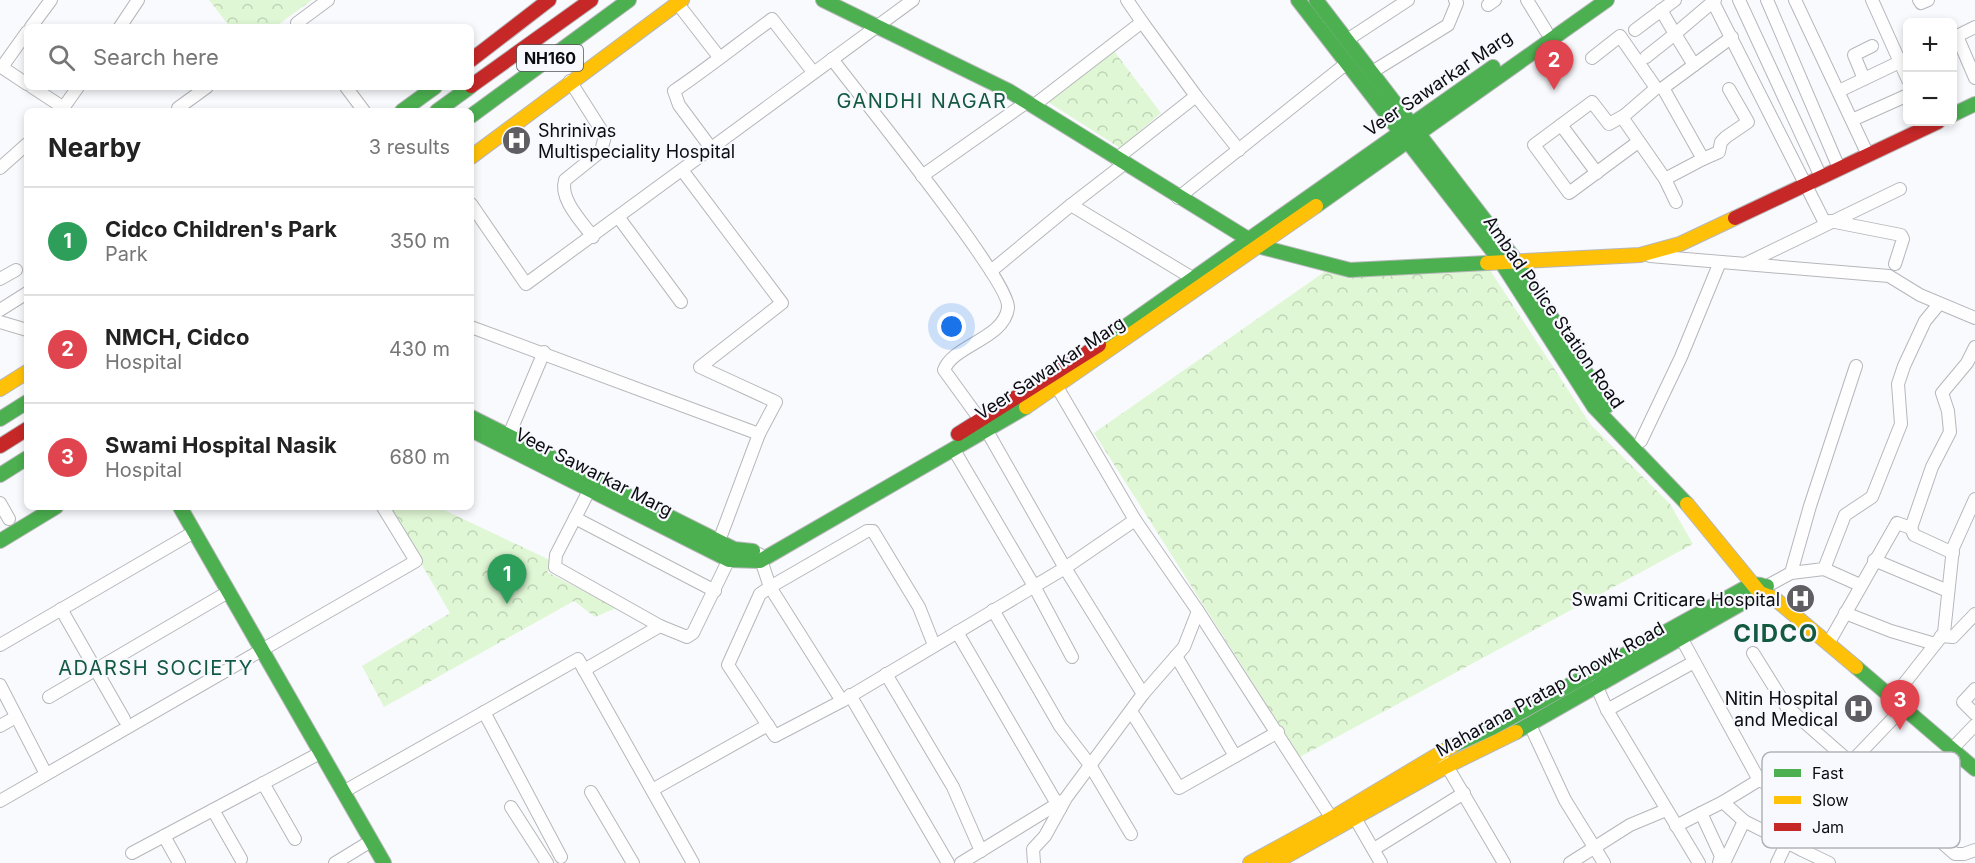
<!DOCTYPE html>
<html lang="en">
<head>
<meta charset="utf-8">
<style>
	:root { --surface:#fff; --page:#f6f6f6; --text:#222; --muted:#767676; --line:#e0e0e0; --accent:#0f766e }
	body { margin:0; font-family:Inter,sans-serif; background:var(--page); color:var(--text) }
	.controls { position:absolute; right:18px; top:18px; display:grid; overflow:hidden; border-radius:9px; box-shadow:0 3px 9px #0003 }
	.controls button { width:54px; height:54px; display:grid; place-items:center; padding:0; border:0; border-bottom:2px solid var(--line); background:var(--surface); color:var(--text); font:30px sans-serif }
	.you { position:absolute; left:952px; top:327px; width:21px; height:21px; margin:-15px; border:4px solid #fff; border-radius:50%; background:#1a73e8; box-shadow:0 0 0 9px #1a73e833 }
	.badge { display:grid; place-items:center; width:39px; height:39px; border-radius:50%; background:var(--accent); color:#fff; font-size:20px; font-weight:700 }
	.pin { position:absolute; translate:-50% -50px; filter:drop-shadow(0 2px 3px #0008) }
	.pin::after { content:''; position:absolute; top:32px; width:21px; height:18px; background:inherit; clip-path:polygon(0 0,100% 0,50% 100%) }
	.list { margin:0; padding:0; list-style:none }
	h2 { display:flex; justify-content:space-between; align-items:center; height:78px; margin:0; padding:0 24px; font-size:26px }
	h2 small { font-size:20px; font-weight:400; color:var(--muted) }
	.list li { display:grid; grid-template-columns:39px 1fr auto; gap:18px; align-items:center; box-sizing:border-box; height:108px; padding:0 24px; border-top:2px solid var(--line) }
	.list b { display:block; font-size:22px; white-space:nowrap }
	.list p { margin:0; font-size:20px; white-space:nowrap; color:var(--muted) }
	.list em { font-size:20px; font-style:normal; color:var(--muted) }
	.icon { flex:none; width:33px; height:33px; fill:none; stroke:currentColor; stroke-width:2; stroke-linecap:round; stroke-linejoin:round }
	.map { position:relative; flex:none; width:1975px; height:863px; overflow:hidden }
	.search { position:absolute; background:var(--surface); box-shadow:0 3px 9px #0003; left:24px; top:24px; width:450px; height:66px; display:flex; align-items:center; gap:15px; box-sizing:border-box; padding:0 21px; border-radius:9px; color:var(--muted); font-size:22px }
	.panel { position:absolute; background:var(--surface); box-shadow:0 3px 9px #0003; left:24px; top:108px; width:450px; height:402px; border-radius:9px }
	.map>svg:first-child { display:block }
	.park { fill:url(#park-crowns) }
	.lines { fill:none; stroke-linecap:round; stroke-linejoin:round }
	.street-casing { stroke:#b6b7ba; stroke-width:14 }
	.fast-casing { stroke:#b6b7ba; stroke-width:16 }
	.slow-casing { stroke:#b6b7ba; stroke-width:16 }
	.jam-casing { stroke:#b6b7ba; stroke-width:16 }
	.street { stroke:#fefeff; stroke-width:12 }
	.fast { stroke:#4caf50; stroke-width:14 }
	.slow { stroke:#ffc107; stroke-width:14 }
	.jam { stroke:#c62828; stroke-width:14 }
	.labels { text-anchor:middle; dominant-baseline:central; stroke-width:4.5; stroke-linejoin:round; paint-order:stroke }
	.shield { fill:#f8f9ff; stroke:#535358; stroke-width:1.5 }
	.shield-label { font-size:16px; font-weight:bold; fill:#0c0c10 }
	.street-label { font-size:18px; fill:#0c0c10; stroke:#f8f9ff }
	.poi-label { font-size:18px; fill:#0c0c10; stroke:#f8f9ff; text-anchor:end }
	.neighbourhood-label { font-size:20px; letter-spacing:1.5px; fill:#145a41; stroke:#f8f9ff }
	.district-label { font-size:24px; font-weight:bold; letter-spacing:1.5px; fill:#145a41; stroke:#f8f9ff }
	.key { fill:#f8f9ff; stroke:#b1b2b7; stroke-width:1.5 }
	.key-label { font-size:16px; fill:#0c0c10 }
</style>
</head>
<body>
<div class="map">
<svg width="1975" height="863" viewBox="0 0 1975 863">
	<defs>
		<pattern id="park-crowns" width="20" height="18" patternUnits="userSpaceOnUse" patternTransform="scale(1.5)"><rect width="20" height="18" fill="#e0f7d5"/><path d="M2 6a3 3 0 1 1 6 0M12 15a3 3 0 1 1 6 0" fill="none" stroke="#bfd3b6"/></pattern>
	</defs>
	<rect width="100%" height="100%" fill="#f9fafe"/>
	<g class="park">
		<polygon points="209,0 312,0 275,27 230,27"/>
		<polygon points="1114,51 1161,113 1120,148 1048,102"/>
		<polygon points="1486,264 1591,425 1670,504 1693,544 1300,757 1094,433 1327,270"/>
		<polygon points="388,507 438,507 554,562 547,572 616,608 595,617 574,601 384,707 362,666 450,613"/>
	</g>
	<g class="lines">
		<defs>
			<g id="street">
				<polyline points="1127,0 1142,22"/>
				<polyline points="1527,0 1546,31"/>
				<polyline points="1712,0 1825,223"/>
				<polyline points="1739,0 1821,177"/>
				<polyline points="1767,0 1839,168"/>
				<polyline points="1795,0 1868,155"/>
				<polyline points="1872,0 1908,80"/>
				<polyline points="1919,0 1921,3 1928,0"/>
				<polyline points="678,4 719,57"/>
				<polyline points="1488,5 1495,0"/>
				<polyline points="1661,10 1675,34 1715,0"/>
				<polyline points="31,27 51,0"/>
				<polyline points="120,27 138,0"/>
				<polyline points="300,27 297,23 328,0"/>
				<polyline points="1975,27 1957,36 1975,78"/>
				<polyline points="1635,30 1675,0"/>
				<polyline points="1347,40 1408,0"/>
				<polyline points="1646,57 1675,34 1694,65"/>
				<polyline points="1592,58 1620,36 1654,85 1655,89 1625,115 1624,120 1665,179"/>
				<path d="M 832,59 C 856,91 1012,283 1008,308 C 1004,339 953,345 944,370 L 981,421"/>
				<polyline points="0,66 27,84"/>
				<polyline points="2,67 27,32"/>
				<polyline points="1372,72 1448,25 1457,3 1455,0"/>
				<polyline points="1864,79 1854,55 1872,46"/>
				<path d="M 570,81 L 605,136 L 601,151 L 565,180 C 559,199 582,222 593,237"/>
				<polyline points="32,87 64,108"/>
				<polyline points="346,87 364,111"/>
				<polyline points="1729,89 1748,122 1726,137 1721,142 1719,152 1703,159 1663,88 1732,37"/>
				<polyline points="1839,91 1908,58"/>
				<polyline points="1033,106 1142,22 1196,96"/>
				<polyline points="178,108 207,87"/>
				<polyline points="61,111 78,87"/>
				<polyline points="1625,115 1609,124 1592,102 1534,145 1569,193 1638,142"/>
				<polyline points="1852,120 1908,95"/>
				<polyline points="1561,125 1597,173"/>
				<path d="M 711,148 L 679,105 L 674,91 C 708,68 739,43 772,19 L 813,72"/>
				<polyline points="1116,159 1196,96 1239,150"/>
				<polyline points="0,168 27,144"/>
				<polyline points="682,170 782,303 700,367 776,402 759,434"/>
				<polyline points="922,176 1027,102"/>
				<polyline points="1178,198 1347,63"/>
				<polyline points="1676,202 1665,179 1703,159"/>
				<polyline points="471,204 526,284 913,0"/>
				<polyline points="1071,205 1124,164"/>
				<polyline points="619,218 681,302"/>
				<polyline points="1830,221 1901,235 1903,239 1895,264"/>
				<polyline points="1650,256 1889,276 1920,295 1975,318"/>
				<polyline points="1747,263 1900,189"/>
				<polyline points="991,271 1071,205 1194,279"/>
				<polyline points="0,279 16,270"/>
				<polyline points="0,310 27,293"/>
				<polyline points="0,322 27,330"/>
				<polyline points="471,327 759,434 719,541"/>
				<polyline points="987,431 1065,568 1143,694 1066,798 1045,836 1033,849 1034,863"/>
				<polyline points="1641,441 1681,357 1720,262"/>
				<polyline points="506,442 544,352"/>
				<polyline points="954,450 1034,586 1072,657"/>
				<polyline points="593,483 556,555 555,567 660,626 687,637 693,633 732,553"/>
				<polyline points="0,503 9,519"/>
				<polyline points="575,518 715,591"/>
				<polyline points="1135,520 1198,611 1184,647 1143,694"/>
				<polyline points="1911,528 1914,535 1953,553"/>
				<polyline points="759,554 770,587 760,594 728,665 775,736 842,701 1065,568 1135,520 1053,380"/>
				<polyline points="1874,560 1948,591"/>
				<polyline points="1824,569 1860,585"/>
				<polyline points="1791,573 1810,506 1856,366"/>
				<polyline points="1767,586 1791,573 1824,569 1845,515 1872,497 1901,424 1898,384 1904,366 1925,321 1939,304"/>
				<polyline points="61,609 124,719"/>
				<polyline points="993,610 1060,726 1090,765 1131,834"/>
				<polyline points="1198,611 1336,825"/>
				<polyline points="1845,613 1891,631 1935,644"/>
				<polyline points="957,632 1060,809"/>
				<polyline points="1678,632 1759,780 1723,802 1744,821"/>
				<polyline points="1941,636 1953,637 1975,614"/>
				<polyline points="1828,644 1897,523 1911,528 1932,467 1950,432 1948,411 1942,393 1967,363 1975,347"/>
				<polyline points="0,645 194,532"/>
				<polyline points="1753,653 1786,706 1955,854 1964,854 1975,850"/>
				<polyline points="1176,656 1235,756"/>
				<polyline points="584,670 660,626"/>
				<polyline points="886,674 953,787 981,851"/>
				<polyline points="0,685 46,774"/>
				<polyline points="1596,685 1607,710 1699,863"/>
				<polyline points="1975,689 1963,702 1975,714"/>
				<polyline points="850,695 948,863"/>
				<polyline points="49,697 228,592"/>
				<polyline points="1892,699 1944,633 1953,548 1975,499"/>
				<polyline points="842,701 770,587 867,531 873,531 919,607 934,645"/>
				<polyline points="1607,710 1694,662"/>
				<polyline points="1131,711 1179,788 1278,732"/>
				<polyline points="484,712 561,857"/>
				<polyline points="1530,725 1565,800 1604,863"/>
				<polyline points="0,726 16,717"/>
				<polyline points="1952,749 1975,725"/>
				<polyline points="1444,761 1504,863"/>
				<polyline points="1759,780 1821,810"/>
				<polyline points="263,783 295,839"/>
				<polyline points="652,790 768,725"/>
				<polyline points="343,792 578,659 693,863"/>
				<polyline points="591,792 633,863"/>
				<polyline points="0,801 416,561 383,507"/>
				<polyline points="511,807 547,863"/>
				<polyline points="213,810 241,859"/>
				<polyline points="1355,818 1381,863"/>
				<polyline points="1676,826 1701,813"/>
				<polyline points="164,836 179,863"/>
				<polyline points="1374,849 1464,793"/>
				<polyline points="132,853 320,753"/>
				<polyline points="335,863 371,841"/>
				<polyline points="961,863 1062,801"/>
				<polyline points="1570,863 1630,825 1666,810"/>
				<polyline points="1719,863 1721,856 1701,813 1723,802"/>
				<polyline points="1724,863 1744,821 1802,850"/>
				<polyline points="1777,863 1787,842"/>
				<polyline points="1829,863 1802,850 1838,776 1903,708"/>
			</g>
			<g id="fast">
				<polyline points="823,0 1009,91 1261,247 1350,270 1487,263"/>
				<polyline points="1298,0 1501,262 1594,407 1687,504"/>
				<polyline points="1316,0 1517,262 1607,406"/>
				<polyline points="402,111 435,87"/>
				<polyline points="437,111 470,87"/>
				<polyline points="1952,115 1975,104"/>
				<polyline points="471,116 629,0"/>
				<polyline points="1316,206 1607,0"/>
				<polyline points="1099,345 1493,67"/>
				<polyline points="471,417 734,549 753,551"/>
				<polyline points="0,419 27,402"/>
				<polyline points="471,430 729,560 760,561 1026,407"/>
				<polyline points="0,475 27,458"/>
				<polyline points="180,507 384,863"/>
				<polyline points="0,541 56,507"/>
				<polyline points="1856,667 1975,769"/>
				<polyline points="1516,732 1760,593 1767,586"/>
				<polyline points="1454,745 1494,727 1752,584 1761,585"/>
			</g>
			<g id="slow">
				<polyline points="471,157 682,0"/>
				<polyline points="1487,263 1640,255 1680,244 1735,218"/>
				<polyline points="0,389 27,372"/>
				<polyline points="1026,407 1316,206"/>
				<polyline points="1687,504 1760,593 1774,598 1856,667"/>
				<polyline points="1250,863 1332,818 1454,745"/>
				<polyline points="1274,863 1447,766 1516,732"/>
			</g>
			<g id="jam">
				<polyline points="471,60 549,0"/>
				<polyline points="471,86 591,0"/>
				<polyline points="1735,218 1938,122"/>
				<polyline points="958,434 1099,345"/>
				<polyline points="0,446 27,429"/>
			</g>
		</defs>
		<use href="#street" class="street-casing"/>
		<use href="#fast" class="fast-casing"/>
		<use href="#slow" class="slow-casing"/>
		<use href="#jam" class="jam-casing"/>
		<use href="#street" class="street"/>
		<use href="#fast" class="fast"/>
		<use href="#slow" class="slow"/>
		<use href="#jam" class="jam"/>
	</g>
	<defs>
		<symbol id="hospital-disc" viewBox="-11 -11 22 22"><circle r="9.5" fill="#5f5f63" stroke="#f8f9ff"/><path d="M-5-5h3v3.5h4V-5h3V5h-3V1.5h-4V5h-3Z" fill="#fff"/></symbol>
	</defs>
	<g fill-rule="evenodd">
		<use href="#hospital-disc" x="500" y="124" width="33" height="33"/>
		<use href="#hospital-disc" x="1784" y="582" width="33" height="33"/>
		<use href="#hospital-disc" x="1842" y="692" width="33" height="33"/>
	</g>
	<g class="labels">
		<rect class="shield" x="517" y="45" width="66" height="26" rx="4.5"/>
		<g class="shield-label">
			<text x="550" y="58">NH160</text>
		</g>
		<g class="street-label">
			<text transform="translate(1438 83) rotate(-34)">Veer Sawarkar Marg</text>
			<text transform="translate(1554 312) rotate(55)">Ambad Police Station Road</text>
			<text transform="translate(1050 368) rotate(-33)">Veer Sawarkar Marg</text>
			<text transform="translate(594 472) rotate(27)">Veer Sawarkar Marg</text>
			<text transform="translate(1550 689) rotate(-29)">Maharana Pratap Chowk Road</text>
		</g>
		<g class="poi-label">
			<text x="538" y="130" text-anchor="start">Shrinivas<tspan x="538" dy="21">Multispeciality Hospital</tspan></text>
			<text x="1780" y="599">Swami Criticare Hospital</text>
			<text x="1838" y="698">Nitin Hospital<tspan x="1838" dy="21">and Medical</tspan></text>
		</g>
		<g class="neighbourhood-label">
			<text x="922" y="101">GANDHI NAGAR</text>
			<text x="156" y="668">ADARSH SOCIETY</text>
		</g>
		<g class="district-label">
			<text x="1776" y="633">CIDCO</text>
		</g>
	</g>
	<rect x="1762" y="752" width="198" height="96" rx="9" class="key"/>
	<rect x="1774" y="769" width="27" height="8" fill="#4caf50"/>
	<rect x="1774" y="796" width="27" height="8" fill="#ffc107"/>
	<rect x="1774" y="823" width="27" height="8" fill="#c62828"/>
	<g class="key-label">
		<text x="1812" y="779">Fast</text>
		<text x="1812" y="806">Slow</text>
		<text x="1812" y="833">Jam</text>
	</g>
</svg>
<div class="controls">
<button>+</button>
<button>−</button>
</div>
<div class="you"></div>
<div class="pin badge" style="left:507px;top:604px;background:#2e9e5b">1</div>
<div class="pin badge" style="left:1554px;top:90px;background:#e0444e">2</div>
<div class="pin badge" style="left:1900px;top:730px;background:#e0444e">3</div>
<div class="search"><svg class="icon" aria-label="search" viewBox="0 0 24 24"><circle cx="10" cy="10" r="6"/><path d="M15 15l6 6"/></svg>Search here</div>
<section class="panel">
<h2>Nearby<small>3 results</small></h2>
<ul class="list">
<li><span class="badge" style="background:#2e9e5b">1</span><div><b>Cidco Children's Park</b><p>Park</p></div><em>350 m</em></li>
<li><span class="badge" style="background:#e0444e">2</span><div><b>NMCH, Cidco</b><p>Hospital</p></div><em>430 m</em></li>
<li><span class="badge" style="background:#e0444e">3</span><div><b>Swami Hospital Nasik</b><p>Hospital</p></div><em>680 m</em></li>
</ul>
</section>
</div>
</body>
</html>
